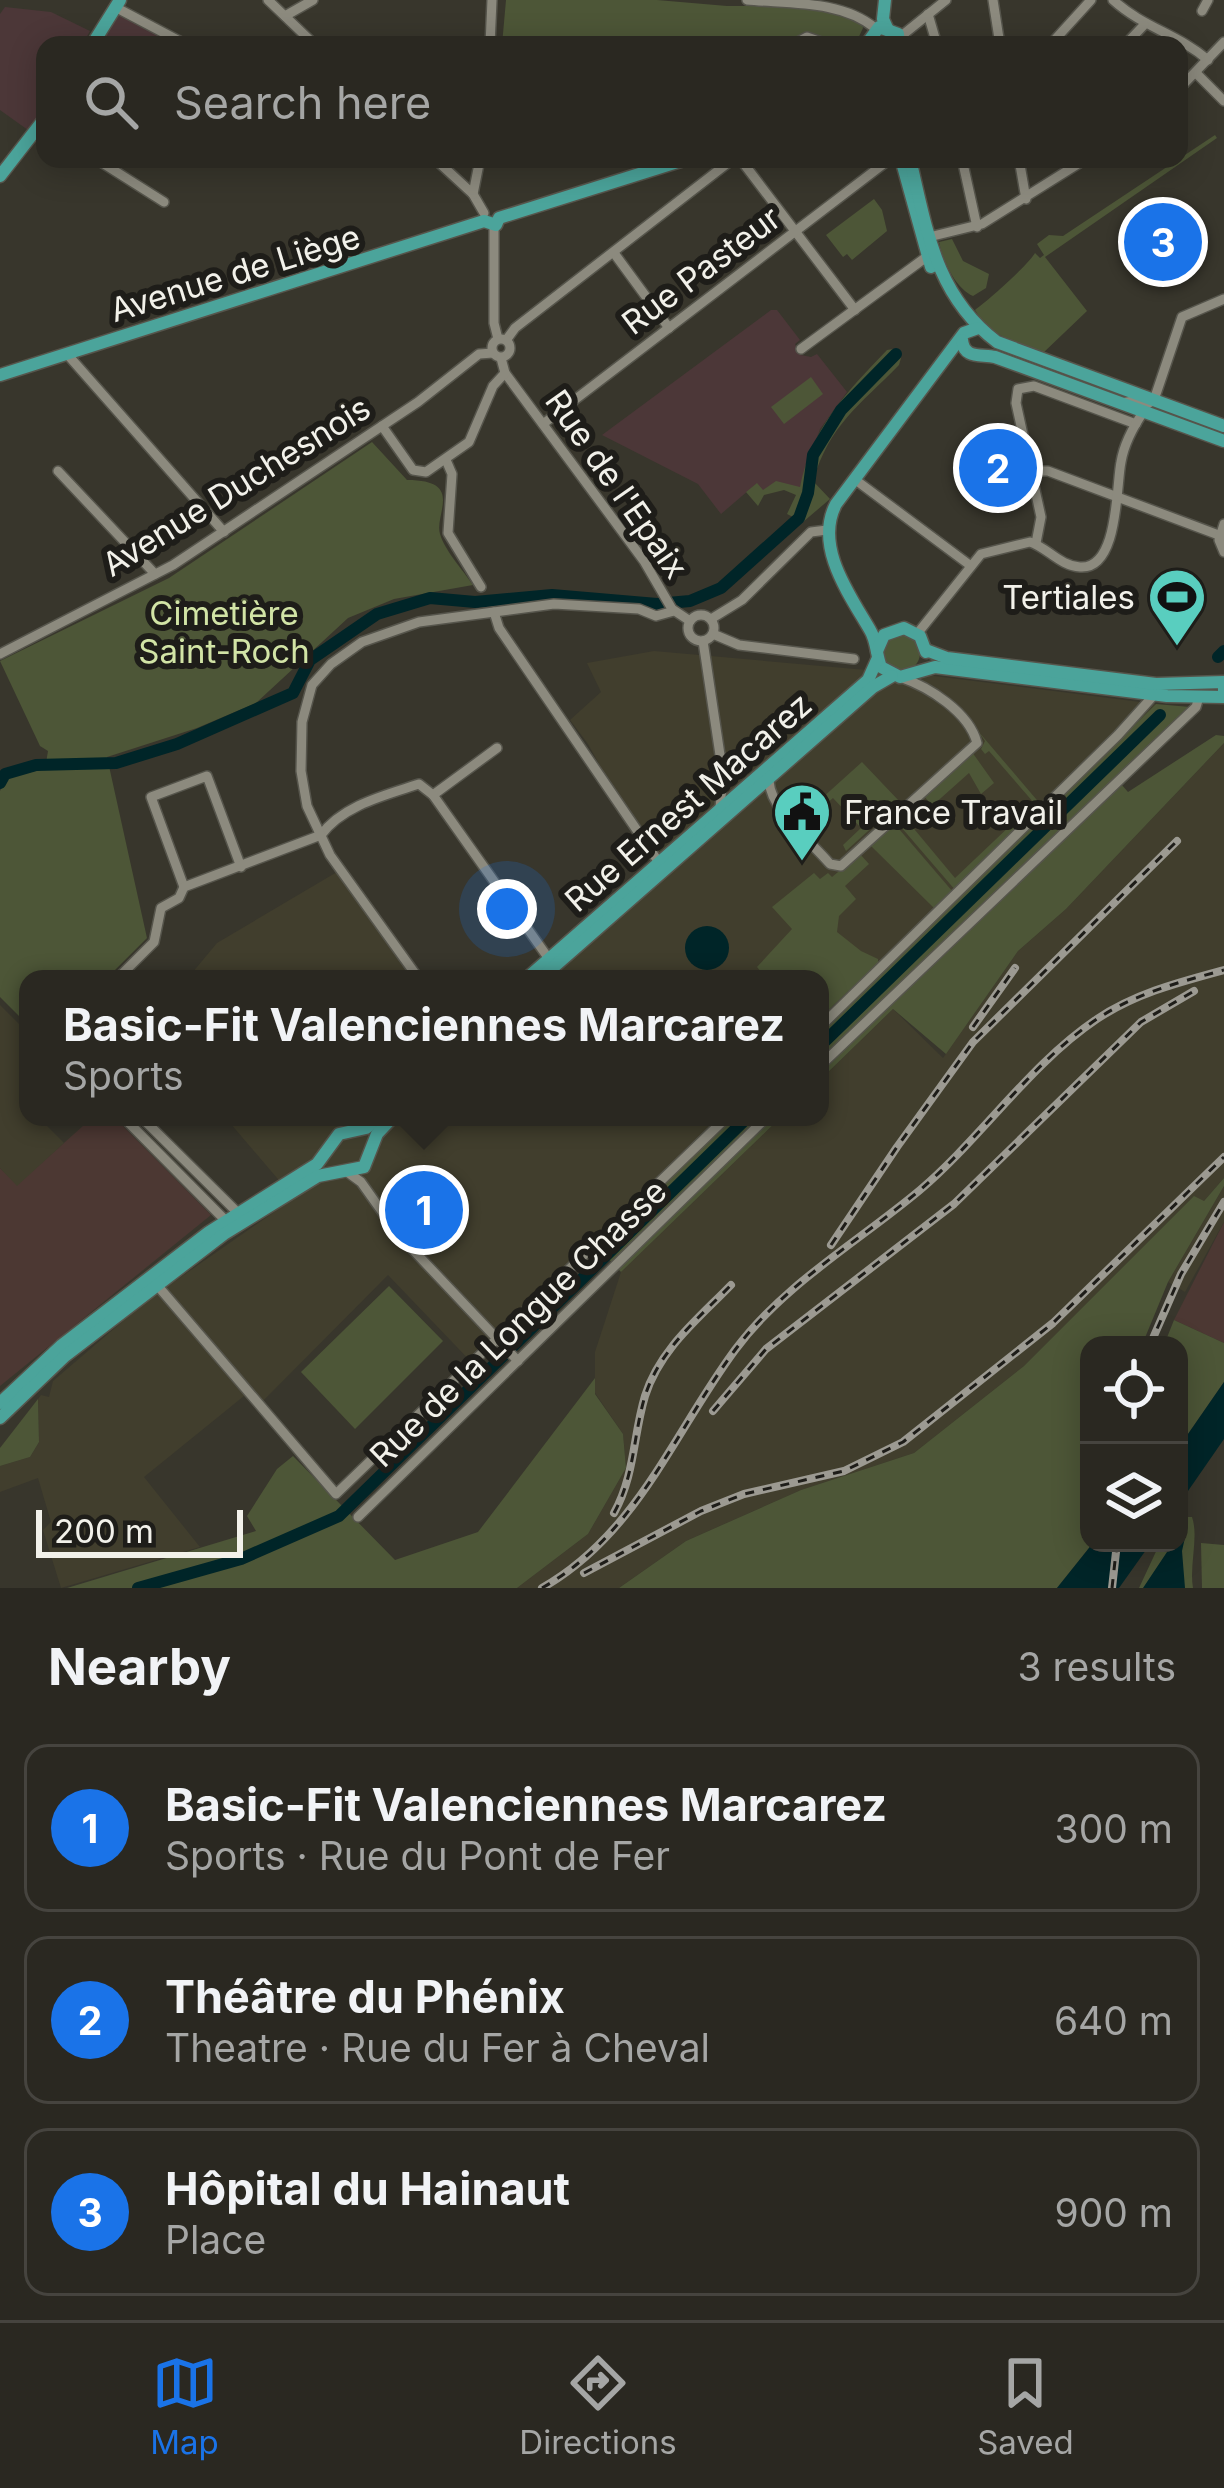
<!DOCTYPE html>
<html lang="en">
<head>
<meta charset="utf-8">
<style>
	:root { --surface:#2a2821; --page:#36342e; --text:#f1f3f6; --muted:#a5a6a5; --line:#46443f; --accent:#1a73e8 }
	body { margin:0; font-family:Inter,sans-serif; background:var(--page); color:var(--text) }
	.controls { position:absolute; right:36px; bottom:36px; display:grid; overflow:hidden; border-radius:24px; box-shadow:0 6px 30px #0003 }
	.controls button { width:108px; height:108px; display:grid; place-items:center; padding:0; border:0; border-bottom:3px solid var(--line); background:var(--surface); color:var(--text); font:60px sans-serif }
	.scale { position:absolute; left:36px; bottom:30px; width:207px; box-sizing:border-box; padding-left:12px; border:6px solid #f2f1ea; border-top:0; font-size:33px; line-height:42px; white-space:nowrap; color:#f2f1ea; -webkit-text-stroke:9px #1e1d19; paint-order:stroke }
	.you { position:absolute; left:507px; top:909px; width:42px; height:42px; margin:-30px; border:9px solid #fff; border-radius:50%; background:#1a73e8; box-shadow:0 0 0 18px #1a73e833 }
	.badge { display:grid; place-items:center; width:78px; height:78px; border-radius:50%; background:var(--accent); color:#fff; font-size:39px; font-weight:700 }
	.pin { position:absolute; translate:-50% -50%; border:6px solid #fff; box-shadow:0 3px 12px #0006 }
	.popup { position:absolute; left:19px; top:970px; width:810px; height:156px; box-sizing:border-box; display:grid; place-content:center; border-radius:24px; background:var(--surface); filter:drop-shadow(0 3px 9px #0005); font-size:39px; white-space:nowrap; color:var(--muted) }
	.popup b { font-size:45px; color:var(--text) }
	.popup::after { content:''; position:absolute; left:50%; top:100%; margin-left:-24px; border:24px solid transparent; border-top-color:var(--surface) }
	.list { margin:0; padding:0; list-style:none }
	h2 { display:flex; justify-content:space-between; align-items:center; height:156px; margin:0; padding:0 48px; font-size:51px }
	h2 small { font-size:39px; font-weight:400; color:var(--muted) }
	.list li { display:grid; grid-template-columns:78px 1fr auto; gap:36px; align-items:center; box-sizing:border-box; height:168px; margin:0 24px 24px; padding:0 24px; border:3px solid var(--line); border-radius:24px }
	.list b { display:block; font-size:45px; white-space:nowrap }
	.list p { margin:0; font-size:39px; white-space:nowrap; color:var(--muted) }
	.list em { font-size:39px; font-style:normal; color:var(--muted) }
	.icon { flex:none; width:66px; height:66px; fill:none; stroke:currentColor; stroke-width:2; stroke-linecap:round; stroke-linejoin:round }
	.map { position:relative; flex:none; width:1224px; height:1588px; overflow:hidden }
	.search { position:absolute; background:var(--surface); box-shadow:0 6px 30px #0003; left:36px; right:36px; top:36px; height:132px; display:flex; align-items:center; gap:30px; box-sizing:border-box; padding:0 42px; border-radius:24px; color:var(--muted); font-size:45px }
	.sheet { height:732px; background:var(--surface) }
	nav { display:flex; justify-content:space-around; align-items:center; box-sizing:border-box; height:168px; border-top:3px solid var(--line); background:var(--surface); font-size:33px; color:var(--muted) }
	nav a { display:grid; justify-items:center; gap:6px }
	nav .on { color:var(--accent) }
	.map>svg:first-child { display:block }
	.commercial { fill:#4c3833 }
	.built { fill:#413e2d }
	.education { fill:#4c3738 }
	.green { fill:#4d5637 }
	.water { fill:#002528 }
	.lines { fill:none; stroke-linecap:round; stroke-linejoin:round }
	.river { stroke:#002528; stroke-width:12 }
	.minor-casing { stroke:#56554c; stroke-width:12 }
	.major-casing { stroke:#56554c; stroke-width:15 }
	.minor { stroke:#8c8a7e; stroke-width:9 }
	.major { stroke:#4ba49b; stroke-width:12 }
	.rail-casing { stroke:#9c9a92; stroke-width:8 }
	.rail { stroke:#1e1d19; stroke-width:3; stroke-dasharray:9; stroke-linecap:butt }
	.labels { text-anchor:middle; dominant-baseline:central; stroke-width:12; stroke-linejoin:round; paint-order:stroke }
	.street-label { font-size:33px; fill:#f2f1ea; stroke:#1e1d19 }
	.poi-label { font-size:33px; fill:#f2f1ea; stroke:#1e1d19; text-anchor:end }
	.park-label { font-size:33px; fill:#d2e4a6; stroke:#1e1d19 }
</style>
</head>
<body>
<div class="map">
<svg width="1224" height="1588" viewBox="0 0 1224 1588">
	<rect width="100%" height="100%" fill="#38362c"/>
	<g class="commercial">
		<polygon points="93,1117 114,1117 211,1215 0,1386 0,1168 17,1185"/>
		<polygon points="1224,1222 1224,1343 1174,1320"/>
	</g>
	<g class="built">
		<polygon points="654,651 934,676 1156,704 820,1031 820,979 520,979 652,860 588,744 570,720 601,692 587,663"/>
		<polygon points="1224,743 1224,1178 1203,1202 1193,1197 1024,1366 914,1453 801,1490 686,1541 619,1588 517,1588 588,1534 626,1468 623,1434 595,1393 595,1352 621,1272 781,1117 820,1117 820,1080 893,1009 943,1058 1018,951 1066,909"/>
		<polygon points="337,872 421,979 187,979 217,943"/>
		<polygon points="0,1005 28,1033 28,1117 38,1117 64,1143 17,1186 0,1168"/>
		<polygon points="225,1117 732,1117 476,1367 388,1275 256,1408 244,1396 144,1477 200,1547 61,1588 43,1530 51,1522 38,1478 0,1492 0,1466 30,1457 39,1442 38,1399 41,1395 49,1397 53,1381 145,1302 294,1198"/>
		<polygon points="1224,1186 1224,1222 1185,1292 1168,1282"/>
	</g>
	<g class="education">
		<polygon points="5,7 51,12 90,31 82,45 45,45 45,106 28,130 0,110 0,14"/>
		<polygon points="117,13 179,45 98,45"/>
		<polygon points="771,310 777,310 800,340 795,344 801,355 811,357 817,354 847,392 820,429 800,487 763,491 756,484 721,514 698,484 602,435"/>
	</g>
	<g class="green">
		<path d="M 506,0 L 657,0 L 727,6 L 785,6 L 825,9 L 862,23 L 863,28 L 855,45 C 827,45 809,28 782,45 L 502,45 Z"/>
		<path d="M 1215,135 L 1217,138 L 1045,257 L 1087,311 L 1042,354 C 1018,344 987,334 975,310 C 989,300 1027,266 1035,253 L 1040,258 L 1044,255 L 1037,244 L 1049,235 L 1063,236 Z"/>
		<polygon points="874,199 882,210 887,231 852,260 847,254 843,257 826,235"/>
		<path d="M 952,239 L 963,261 L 989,274 L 986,288 L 973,296 C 955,288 943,261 939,242 Z"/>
		<path d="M 893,349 L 901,358 L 899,365 C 859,406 830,424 813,481 L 830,499 L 803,522 L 787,514 L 796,495 L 784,490 L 764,495 L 758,506 L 746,492 L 757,483 L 763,490 L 776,481 L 800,487 C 812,427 846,393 887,350 Z"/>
		<polygon points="811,377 823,394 784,424 771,407"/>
		<path d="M 372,442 L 407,480 C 465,480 434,514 440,534 C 445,551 463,570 473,585 L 394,599 L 348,618 L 256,703 L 197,728 L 107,757 L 147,938 L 106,979 L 28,979 L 28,1025 L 0,997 L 0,791 L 7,777 L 45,769 L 48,751 L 40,746 L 0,661 L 169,578 Z"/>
		<circle cx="902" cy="653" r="18"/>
		<polygon points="1156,704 1190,707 1121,784 1128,792 1216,735 1224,736 1224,743 1066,909 1018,951 946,1054 893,1009 820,1080 820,1031"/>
		<polygon points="978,731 1042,806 956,891 895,820 900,816 905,818 955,878 1034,803 989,751 985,754 981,749 985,741"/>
		<polygon points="972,752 994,783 981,794 969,773 932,806 924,796"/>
		<polygon points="862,762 900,802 846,851 843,845 861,828 833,798 806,822 801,817"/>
		<polygon points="893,822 953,892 936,910 869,844"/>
		<polygon points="860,854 869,864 845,886 856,899 839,916 837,932 861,951 878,959 878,963 820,1018 820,979 767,979 757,967 792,929 772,907 814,873 820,879 828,873 832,877"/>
		<polygon points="732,1117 781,1117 621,1272 599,1249"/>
		<polygon points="1224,1178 1224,1186 1168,1282 1142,1345 1089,1345 1089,1543 1093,1543 1057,1588 619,1588 686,1541 801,1490 914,1453 1024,1366 1194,1196 1204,1201"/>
		<polygon points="389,1286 443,1341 355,1429 301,1372"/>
		<polygon points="1174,1320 1224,1343 1224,1382 1179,1447 1179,1345 1164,1345"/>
		<polygon points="595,1378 595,1394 623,1434 626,1468 588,1534 517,1588 67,1588 256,1531 247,1516 277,1469 293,1456 395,1560 478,1532"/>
		<polygon points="38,1399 39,1442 30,1457 0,1466 0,1448"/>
		<path d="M 1184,1517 L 1192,1517 C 1199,1537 1189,1565 1193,1588 L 1139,1588 L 1160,1543 L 1179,1543 L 1179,1520 Z"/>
		<polygon points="1201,1543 1224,1545 1224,1588 1202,1588"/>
	</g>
	<g class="water">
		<circle cx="707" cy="948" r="22"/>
		<polygon points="1224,1382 1224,1439 1179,1504 1179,1447"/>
		<polygon points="1188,1524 1182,1551 1185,1588 1143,1588 1173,1543 1179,1543 1179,1535"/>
		<polygon points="1093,1543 1151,1543 1119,1588 1057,1588"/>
	</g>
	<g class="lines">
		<g class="river">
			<polyline points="1218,657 1224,651"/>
			<polyline points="0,783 5,774 36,765 116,763 177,744 293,693 310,660 377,614 430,598 475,602 552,595 657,604 690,601 721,588 799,518 808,493 813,455 841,410 896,354"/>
			<polyline points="820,1046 1160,715"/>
			<polyline points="138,1588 241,1559 339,1516 748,1117"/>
		</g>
		<defs>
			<g id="minor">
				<polyline points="268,0 315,45"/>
				<path d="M 747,0 C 789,4 841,0 875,28"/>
				<polyline points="993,0 1000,45"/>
				<path d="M 1113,0 C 1144,28 1178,34 1208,60"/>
				<polyline points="115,7 187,45"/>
				<polyline points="1202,11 1208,0"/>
				<polyline points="928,14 937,45"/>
				<polyline points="285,16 313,0"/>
				<polyline points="900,37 946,0"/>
				<polyline points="490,45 492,0"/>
				<polyline points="792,45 807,37 830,45"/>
				<polyline points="1050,45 1091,0"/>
				<polyline points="1125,45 1144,25"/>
				<polyline points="1196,73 1224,101"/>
				<polyline points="1179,89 1224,42"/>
				<polyline points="96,159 164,202"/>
				<polyline points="435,159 473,194 484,213"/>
				<polyline points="962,159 977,227"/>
				<polyline points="1019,159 1026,199"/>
				<polyline points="741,160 855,310"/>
				<polyline points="473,194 480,159"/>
				<polyline points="494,225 494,323 498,339"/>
				<polyline points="929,237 982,224 1086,159"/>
				<polyline points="614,253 669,328"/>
				<polyline points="507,339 515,328 733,159"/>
				<circle cx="501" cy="348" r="9"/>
				<polyline points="801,349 925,258"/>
				<polyline points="67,354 224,532"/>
				<polyline points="501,358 505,373 644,561 672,609 690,621"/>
				<polyline points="1121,403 1133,401 1146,405 1154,400 1182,317 1224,299"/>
				<polyline points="543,424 890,159"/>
				<polyline points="382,426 413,470 426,472 469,442 493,386 505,373"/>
				<polyline points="446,460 452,474 448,533 481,587"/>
				<polyline points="58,471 155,574"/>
				<polyline points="1031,471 1048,471 1224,537"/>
				<polyline points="857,481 971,566"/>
				<polyline points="1224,524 1219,540 1224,552"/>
				<polyline points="1036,543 1041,517 1016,403 1018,389 1034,386 1136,424"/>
				<polyline points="494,612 499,628 660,864"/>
				<circle cx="701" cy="628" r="13"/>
				<polyline points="711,619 742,600 811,532 827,530"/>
				<polyline points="713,634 739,645 854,659"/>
				<path d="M 917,634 L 981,554 L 1030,542 C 1048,548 1060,566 1080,567 C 1119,570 1116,485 1121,462 C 1124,444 1133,427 1144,411"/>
				<polyline points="703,641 723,775 720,808"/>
				<polyline points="0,654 173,565 418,402 479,354 493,353"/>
				<path d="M 769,781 C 771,811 811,841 830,864 L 841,866 L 977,743 C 969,712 929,687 900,677"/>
				<polyline points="433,795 497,748"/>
				<polyline points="184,887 151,797 207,776 241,867"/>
				<path d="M 117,979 L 154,942 L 161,908 L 179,898 L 184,887 L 321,835 C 343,805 386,795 419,784 L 433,795 L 549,959"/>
				<polyline points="419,979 330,855 307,806 301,771 302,722 312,685 331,664 362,642 419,622 554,604 639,609 656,616 674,611"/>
				<polyline points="820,1027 1118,735 1154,695"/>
				<polyline points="820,1066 1196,707 1199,697"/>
				<polyline points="123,1117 225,1220"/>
				<polyline points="141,1117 237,1212"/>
				<polyline points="346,1171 361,1182 398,1234 518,1361"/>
				<polyline points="157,1285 336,1494 727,1117"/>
				<polyline points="358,1517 767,1117"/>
			</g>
			<g id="major">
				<polyline points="885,0 883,19 888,30"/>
				<polyline points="92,45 120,0"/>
				<polyline points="866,45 879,27 898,34 899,45"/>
				<polyline points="734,159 743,159"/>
				<polyline points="901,159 931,267"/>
				<path d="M 910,159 C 927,231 936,296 997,342 L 1224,426"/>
				<polyline points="0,176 45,118"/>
				<path d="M 978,328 L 964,333 L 836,504 C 814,546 849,594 870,630 C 877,641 876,655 881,667 L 900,677 L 935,667 L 1167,696 L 1224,697"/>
				<path d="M 962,340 C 964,359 980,354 995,357 L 1224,441"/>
				<polyline points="0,375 484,221 496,225 499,218 687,159"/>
				<polyline points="926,650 947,658 1156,684 1224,682 1224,693"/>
				<polyline points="877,651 884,635 904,628 920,636 926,652"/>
				<polyline points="526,979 868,680 877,660"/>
				<polyline points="540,979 873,687 892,676"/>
				<polyline points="0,1403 62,1345 209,1232 317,1164 339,1134 366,1128 380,1117"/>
				<polyline points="0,1418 65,1356 224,1234 318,1176 364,1167 377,1134 393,1117"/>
			</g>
		</defs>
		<use href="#minor" class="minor-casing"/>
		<use href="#major" class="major-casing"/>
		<use href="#minor" class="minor"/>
		<use href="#major" class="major"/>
		<defs>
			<g id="rail">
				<polyline points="973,1027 1015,968"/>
				<polyline points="831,1245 897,1147 973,1042 1177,841"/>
				<polyline points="1150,1345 1181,1274 1224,1202"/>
				<polyline points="713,1411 766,1349 954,1204 1141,1022 1194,991"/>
				<path d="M 614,1513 C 635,1475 633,1436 645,1396 C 660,1349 698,1319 731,1285"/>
				<polyline points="584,1573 701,1511 744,1494 844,1471 903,1442 1053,1323 1224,1157"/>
				<path d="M 542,1588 C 637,1534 673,1434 735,1350 C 784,1284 858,1242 920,1190 C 982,1137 1030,1064 1097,1019 C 1136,993 1180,982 1224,970"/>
				<polyline points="1112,1588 1117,1543"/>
			</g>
		</defs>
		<use href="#rail" class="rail-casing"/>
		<use href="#rail" class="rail"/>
	</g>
	<defs>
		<symbol id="stadium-pin" viewBox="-11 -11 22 30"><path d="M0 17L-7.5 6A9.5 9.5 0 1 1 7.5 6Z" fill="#59cebf" stroke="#1e1d19"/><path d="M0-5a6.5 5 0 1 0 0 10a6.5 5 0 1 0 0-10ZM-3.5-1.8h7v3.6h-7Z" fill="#111"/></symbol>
		<symbol id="civic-pin" viewBox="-11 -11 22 30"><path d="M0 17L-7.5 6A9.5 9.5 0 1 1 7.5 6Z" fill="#59cebf" stroke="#1e1d19"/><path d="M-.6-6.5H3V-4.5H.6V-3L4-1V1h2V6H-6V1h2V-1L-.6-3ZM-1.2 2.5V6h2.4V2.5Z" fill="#111"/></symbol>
	</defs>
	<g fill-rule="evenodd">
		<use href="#stadium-pin" x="1144" y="564" width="66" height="90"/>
		<use href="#civic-pin" x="769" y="779" width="66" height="90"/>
	</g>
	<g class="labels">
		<g class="street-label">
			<text transform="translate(701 270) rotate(-37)">Rue Pasteur</text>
			<text transform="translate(235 273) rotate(-17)">Avenue de Liège</text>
			<text transform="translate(617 484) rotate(55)">Rue de l'Epaix</text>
			<text transform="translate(236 486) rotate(-32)">Avenue Duchesnois</text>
			<text transform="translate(688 802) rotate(-41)">Rue Ernest Macarez</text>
			<text transform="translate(518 1323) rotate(-44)">Rue de la Longue Chasse</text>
		</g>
		<g class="poi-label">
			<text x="1135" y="597">Tertiales</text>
			<text x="844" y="812" text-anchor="start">France Travail</text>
		</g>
		<g class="park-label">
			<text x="224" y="613">Cimetière<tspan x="224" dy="38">Saint-Roch</tspan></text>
		</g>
	</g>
</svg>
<div class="controls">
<button><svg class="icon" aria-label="locate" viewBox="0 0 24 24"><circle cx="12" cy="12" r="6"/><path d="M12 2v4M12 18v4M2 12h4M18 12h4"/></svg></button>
<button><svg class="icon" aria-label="layers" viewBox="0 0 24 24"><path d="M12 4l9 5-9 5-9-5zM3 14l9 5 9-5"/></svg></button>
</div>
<div class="scale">200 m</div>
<div class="you"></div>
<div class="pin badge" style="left:424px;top:1210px">1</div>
<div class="popup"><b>Basic-Fit Valenciennes Marcarez</b>Sports</div>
<div class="pin badge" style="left:998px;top:468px">2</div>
<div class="pin badge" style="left:1163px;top:242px">3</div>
<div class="search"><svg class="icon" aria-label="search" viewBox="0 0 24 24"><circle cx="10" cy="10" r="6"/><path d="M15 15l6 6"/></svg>Search here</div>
</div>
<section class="sheet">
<h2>Nearby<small>3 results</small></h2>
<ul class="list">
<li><span class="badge">1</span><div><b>Basic-Fit Valenciennes Marcarez</b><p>Sports · Rue du Pont de Fer</p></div><em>300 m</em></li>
<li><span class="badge">2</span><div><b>Théâtre du Phénix</b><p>Theatre · Rue du Fer à Cheval</p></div><em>640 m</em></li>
<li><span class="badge">3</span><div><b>Hôpital du Hainaut</b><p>Place</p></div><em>900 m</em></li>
</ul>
</section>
<nav>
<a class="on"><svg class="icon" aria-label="map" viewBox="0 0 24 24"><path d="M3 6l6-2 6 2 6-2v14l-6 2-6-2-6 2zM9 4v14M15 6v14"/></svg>Map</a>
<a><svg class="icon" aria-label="directions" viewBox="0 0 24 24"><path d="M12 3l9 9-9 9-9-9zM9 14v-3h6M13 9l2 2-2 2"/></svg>Directions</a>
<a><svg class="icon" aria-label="saved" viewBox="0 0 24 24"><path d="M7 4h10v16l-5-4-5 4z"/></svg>Saved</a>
</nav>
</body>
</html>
